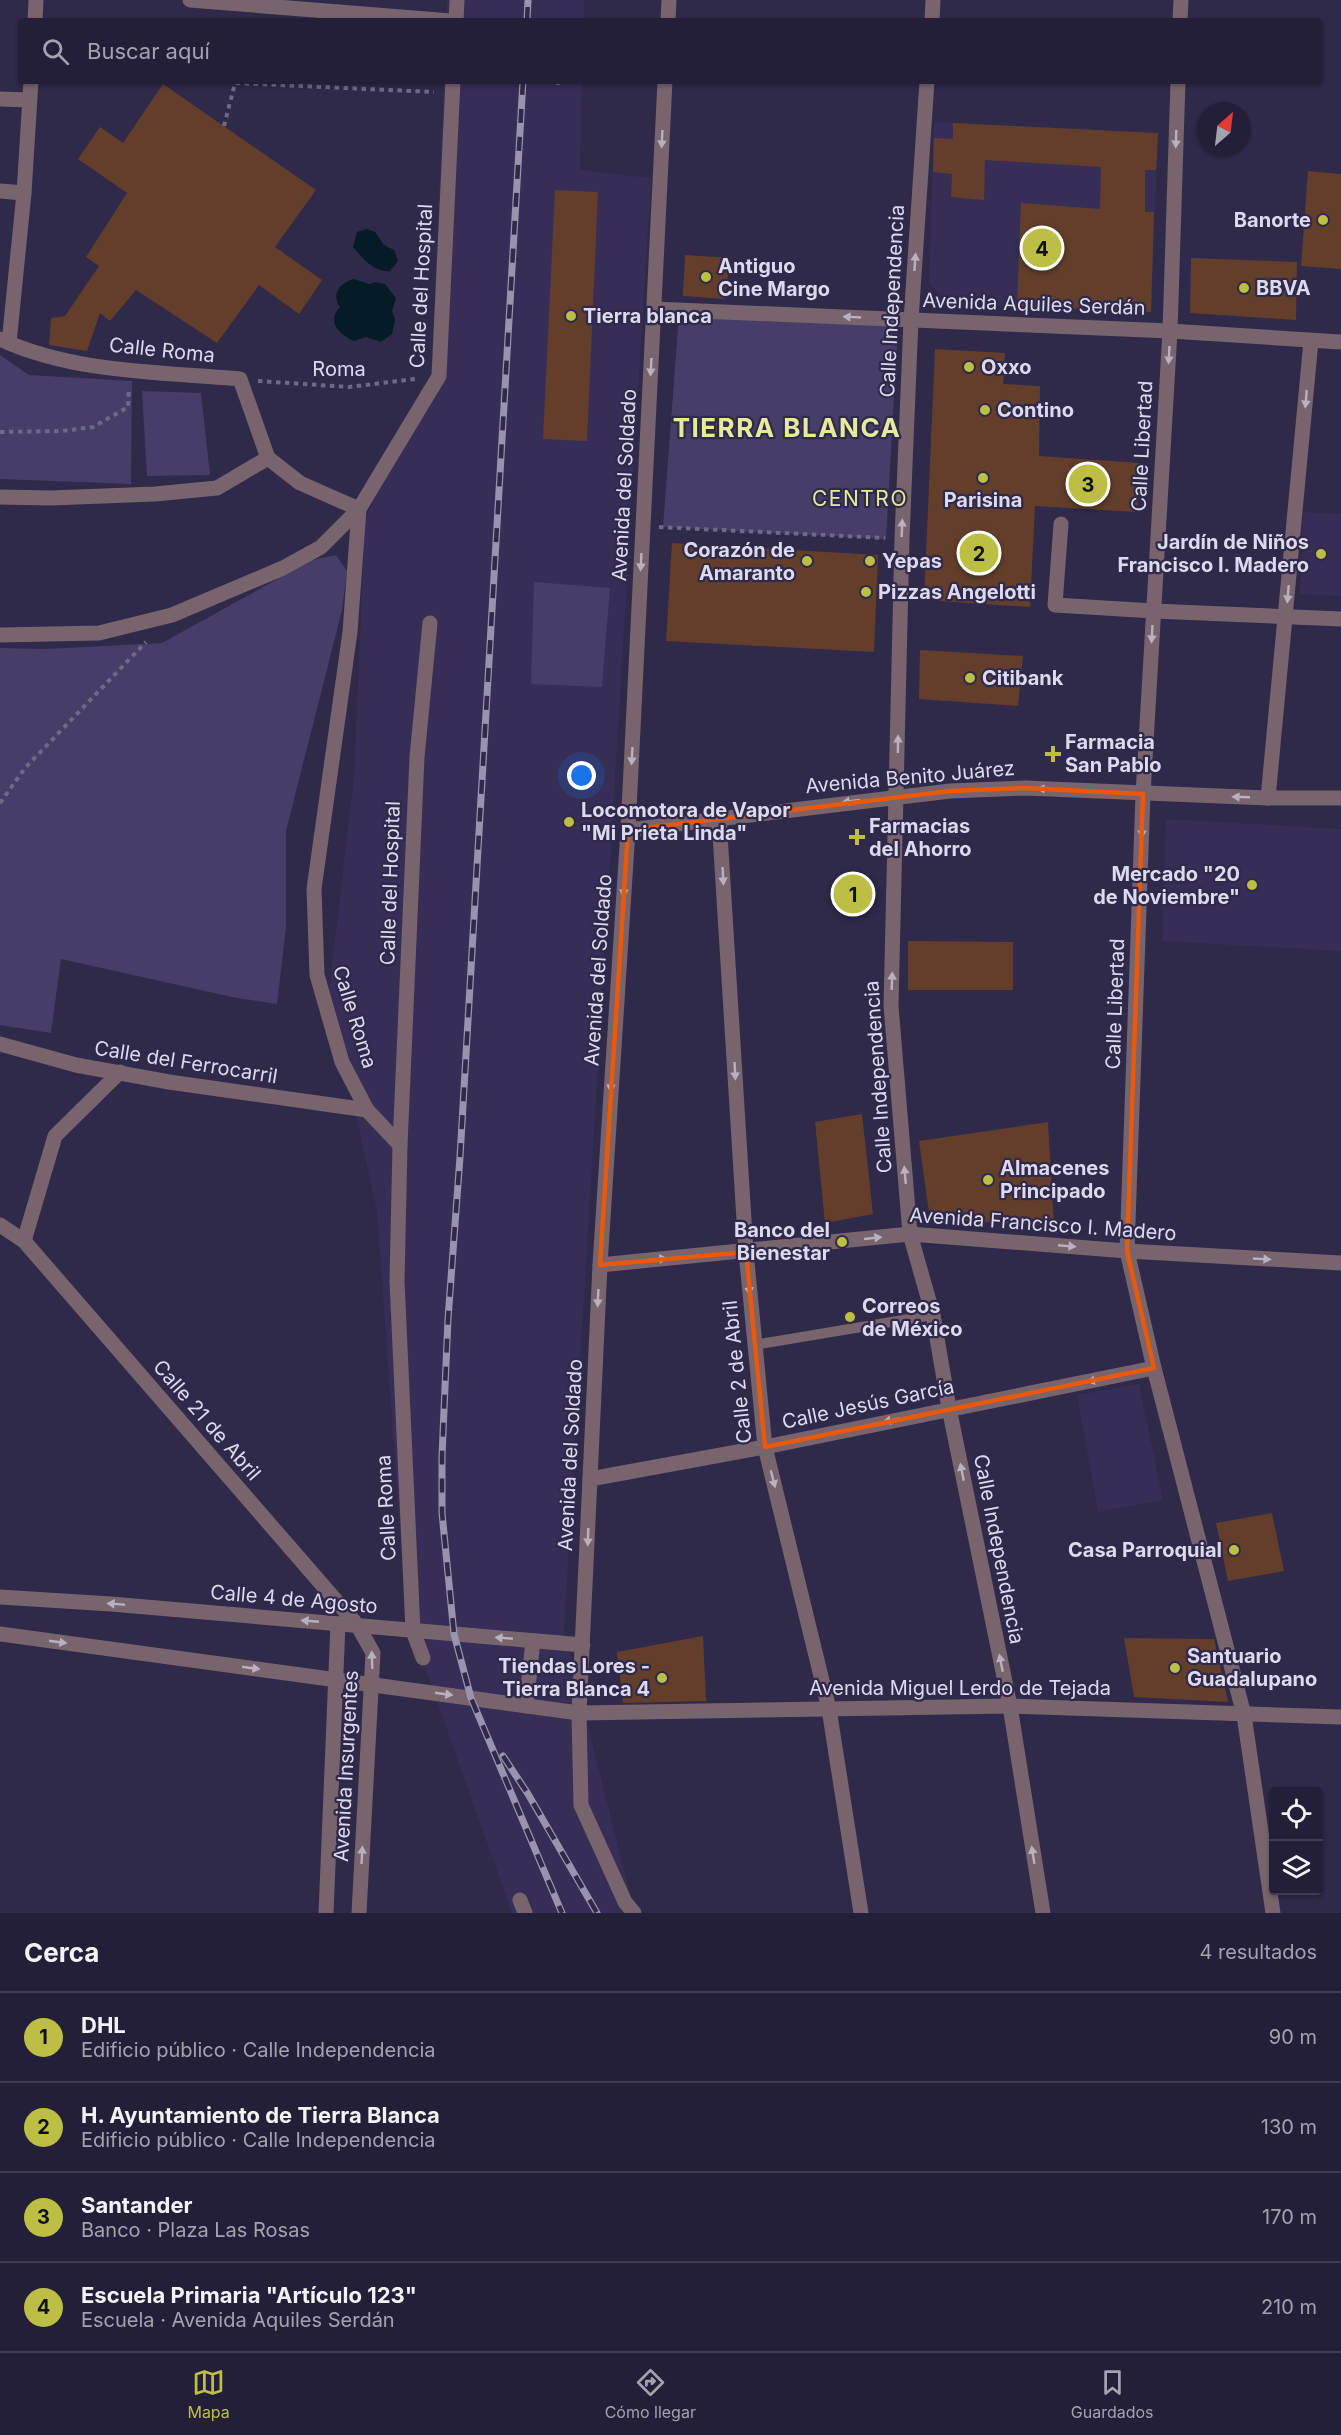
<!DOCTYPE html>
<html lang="es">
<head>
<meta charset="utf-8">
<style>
	:root { --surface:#231f38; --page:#2f2c43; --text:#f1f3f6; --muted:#a3a2ae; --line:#403d53; --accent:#bcbf44 }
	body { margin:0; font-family:Inter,sans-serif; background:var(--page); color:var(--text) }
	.controls { position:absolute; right:18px; bottom:18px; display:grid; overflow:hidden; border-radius:6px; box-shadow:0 2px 4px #0004 }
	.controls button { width:54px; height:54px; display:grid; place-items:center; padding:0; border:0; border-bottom:2px solid var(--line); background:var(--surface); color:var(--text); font:30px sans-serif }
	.compass { position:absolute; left:1197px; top:102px; width:54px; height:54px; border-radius:50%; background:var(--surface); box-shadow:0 2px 4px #0004; rotate:28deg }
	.you { position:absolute; left:582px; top:776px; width:21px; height:21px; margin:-15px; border:4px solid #fff; border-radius:50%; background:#1a73e8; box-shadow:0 0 0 9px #1a73e833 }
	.badge { display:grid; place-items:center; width:39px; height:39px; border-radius:50%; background:var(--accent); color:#111; font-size:20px; font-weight:700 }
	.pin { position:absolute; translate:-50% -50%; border:3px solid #fff; box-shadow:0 2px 6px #0006 }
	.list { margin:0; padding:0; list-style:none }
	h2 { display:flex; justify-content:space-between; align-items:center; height:78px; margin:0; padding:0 24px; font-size:26px }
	h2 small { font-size:20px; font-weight:400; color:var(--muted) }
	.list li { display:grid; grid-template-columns:39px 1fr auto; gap:18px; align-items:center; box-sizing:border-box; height:90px; padding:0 24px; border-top:2px solid var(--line) }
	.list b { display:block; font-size:22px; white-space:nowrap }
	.list p { margin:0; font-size:20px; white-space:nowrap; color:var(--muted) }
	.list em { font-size:20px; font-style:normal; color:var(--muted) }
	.icon { flex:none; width:33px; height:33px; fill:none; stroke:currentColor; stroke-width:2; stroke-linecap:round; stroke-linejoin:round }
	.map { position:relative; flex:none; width:1341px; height:1913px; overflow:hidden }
	.search { position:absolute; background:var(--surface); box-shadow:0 2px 4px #0004; left:18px; right:18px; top:18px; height:66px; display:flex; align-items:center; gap:15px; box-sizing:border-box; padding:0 21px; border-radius:6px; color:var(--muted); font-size:22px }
	.sheet { height:438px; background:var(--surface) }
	nav { display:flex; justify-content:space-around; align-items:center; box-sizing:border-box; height:84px; border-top:2px solid var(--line); background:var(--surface); font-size:16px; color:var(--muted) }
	nav a { display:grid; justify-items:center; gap:3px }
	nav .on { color:var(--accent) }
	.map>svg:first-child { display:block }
	.built { fill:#362e56 }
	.green { fill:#463e68 }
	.water { fill:#051b25 }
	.building { fill:#633f2b }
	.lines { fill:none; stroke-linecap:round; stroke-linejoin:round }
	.path { stroke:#6e6986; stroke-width:4; stroke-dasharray:4.5 4.5; stroke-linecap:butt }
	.service { stroke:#77646c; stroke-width:10 }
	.pedestrian { stroke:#77646c; stroke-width:15 }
	.minor { stroke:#77646c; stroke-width:15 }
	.tertiary { stroke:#77646c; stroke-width:15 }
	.rail-casing { stroke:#9894ae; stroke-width:7 }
	.rail { stroke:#2f294a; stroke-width:4.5; stroke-dasharray:14; stroke-linecap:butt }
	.oneway { fill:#b9b1c2 }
	.marked { fill:none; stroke:#e8590c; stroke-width:4.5; stroke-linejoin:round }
	.poi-dot { fill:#bcbf44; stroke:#2f294a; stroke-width:2 }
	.labels { text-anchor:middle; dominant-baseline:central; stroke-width:4.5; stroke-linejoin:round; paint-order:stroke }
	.poi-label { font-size:20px; font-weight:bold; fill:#dddaf0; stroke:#2f294a; text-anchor:start }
	.street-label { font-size:20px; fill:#dddaf0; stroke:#2f294a }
	.neighbourhood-label { font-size:21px; letter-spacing:1.5px; fill:#e6eb9c; stroke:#2f294a }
	.district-label { font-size:26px; font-weight:bold; letter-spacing:1.5px; fill:#e6eb9c; stroke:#2f294a }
</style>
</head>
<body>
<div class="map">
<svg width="1341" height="1913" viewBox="0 0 1341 1913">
	<rect width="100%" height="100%" fill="#2f294a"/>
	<g class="built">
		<polygon points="447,0 584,0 584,21 446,21"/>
		<polygon points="444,81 582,81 580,170 651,178 564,1631 635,1913 512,1913 406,1614 377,1212 329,990 354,777 365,519 431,380"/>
		<polygon points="934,122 1158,133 1151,312 948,303 929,283"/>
		<polygon points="1303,512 1341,514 1341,596 1300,594"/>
		<polygon points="1166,819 1341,829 1341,951 1162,941"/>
		<polygon points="1139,1384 1163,1500 1098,1512 1077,1395"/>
	</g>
	<g class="green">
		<polygon points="679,314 898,326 886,539 663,527"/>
		<polygon points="0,355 29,375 132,381 131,484 0,479"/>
		<polygon points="142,391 201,393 210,475 147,476"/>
		<polygon points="336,555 347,571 342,610 286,831 286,928 277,1004 232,997 61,959 51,1033 0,1025 0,648 46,649 162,643 312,560"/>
		<polygon points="534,582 610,588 602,687 531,684"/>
	</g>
	<g class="water">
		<path d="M 367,229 L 375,232 L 384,245 L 394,250 L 398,261 L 390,271 C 375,273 362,258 353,247 L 357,232 Z"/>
		<path d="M 354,279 L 369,284 L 375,282 L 385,284 L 396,298 L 392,311 L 395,320 L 392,334 L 381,342 L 366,337 L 354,341 C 339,334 326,322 340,307 C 331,293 340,283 354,279 Z"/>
	</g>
	<g class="building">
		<polygon points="163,84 316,190 275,247 322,280 299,314 259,285 217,343 136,290 110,321 100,313 87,351 49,345 51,318 65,316 99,266 86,257 127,193 78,159 100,127 123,143"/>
		<polygon points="953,123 1158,133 1156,170 1145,170 1145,212 1154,212 1151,312 1017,306 1021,203 1100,209 1101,167 985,160 984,200 951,197 952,174 933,172 934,138 953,139"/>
		<polygon points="1308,171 1341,174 1341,269 1301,266"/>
		<polygon points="555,190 598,192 587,441 543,439"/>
		<polygon points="685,255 730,258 725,299 683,296"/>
		<polygon points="1191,258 1297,262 1296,320 1190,313"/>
		<polygon points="935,349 1005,353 1003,384 1040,386 1039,456 1140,463 1137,512 1035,506 1030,607 924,600"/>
		<polygon points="672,543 878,555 874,652 666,641"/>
		<polygon points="920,650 1023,656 1018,706 919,699"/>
		<polygon points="908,941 1013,942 1013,990 908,990"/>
		<polygon points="862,1114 873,1214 825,1223 815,1122"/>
		<polygon points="1048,1122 1054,1226 930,1219 919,1141"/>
		<polygon points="1272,1513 1284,1571 1228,1581 1216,1523"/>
		<polygon points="703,1636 706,1701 623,1703 617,1652"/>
		<polygon points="1124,1638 1214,1639 1228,1702 1134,1697"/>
	</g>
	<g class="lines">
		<g class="path">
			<polyline points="558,85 558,81"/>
			<polyline points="224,126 235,83 434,92"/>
			<polyline points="258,381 349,387 415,379"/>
			<polyline points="0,432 62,431 93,427 128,407 129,389"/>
			<polyline points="659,527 885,538"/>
			<polyline points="0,803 25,768 146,642"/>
		</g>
		<polyline class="service" points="754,1345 933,1315"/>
		<g class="pedestrian">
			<polyline points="0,99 29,100"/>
			<polyline points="0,191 24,193"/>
			<polyline points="1061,524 1055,605 1154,611"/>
			<polyline points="590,1479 765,1447"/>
		</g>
		<g class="minor">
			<polyline points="190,0 451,21"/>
			<polyline points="35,21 36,0"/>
			<polyline points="456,21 457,0"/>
			<polyline points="1180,21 1181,0"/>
			<polyline points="1178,81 1170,331 1143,794 1127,1251 1154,1368 1244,1715 1273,1913"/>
			<polyline points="911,320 902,538 891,1006 910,1234 933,1315 949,1408 1010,1706 1043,1913"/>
			<path d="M 0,339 C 73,373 160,372 240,379 L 268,458 L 300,483 L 359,509"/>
			<polyline points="9,343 24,193 31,81"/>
			<polyline points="0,497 51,498 155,494 217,488 268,458"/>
			<polyline points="359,509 350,632 314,889 317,975 342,1062 367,1110 400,1145"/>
			<polyline points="1154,611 1341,619"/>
			<polyline points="0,635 99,633 172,615 283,568 321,547 359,509 439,376 453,81"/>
			<polyline points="1268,798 1311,341"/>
			<polyline points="719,818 746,1252 765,1447 829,1709 861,1913"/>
			<polyline points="628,830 950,791 1025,788 1268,798 1341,798"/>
			<polyline points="0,1044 76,1065 169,1082 367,1110"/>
			<polyline points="0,1225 24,1241 358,1626 373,1653 359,1913"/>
			<polyline points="24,1241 55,1136 120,1072"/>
			<polyline points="600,1265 910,1234 1127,1251 1341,1263"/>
			<polyline points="765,1447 1154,1368"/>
			<polyline points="0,1597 111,1604 583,1645"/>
			<polyline points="0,1634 579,1713 1010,1706 1341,1717"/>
			<polyline points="423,1658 413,1631 397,1281 400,1145 417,757 430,623"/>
			<polyline points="526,1706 533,1641"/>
			<polyline points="579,1713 581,1805 625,1902 634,1913"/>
			<polyline points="520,1900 525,1913"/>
			<polyline points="326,1913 338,1624"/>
		</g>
		<g class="tertiary">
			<polyline points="668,21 669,0"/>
			<polyline points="932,21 933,0"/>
			<polyline points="654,309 1170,331 1341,342"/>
			<polyline points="911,320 927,81"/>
			<polyline points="579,1713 600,1265 628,830 665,81"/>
		</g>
		<defs>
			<g id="rail">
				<polyline points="527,21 528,0"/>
				<polyline points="523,81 460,1157 448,1319 442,1456 442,1513 454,1634 471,1698 562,1913"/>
				<polyline points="503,1756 528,1794 597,1913"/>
			</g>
		</defs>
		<use href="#rail" class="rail-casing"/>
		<use href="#rail" class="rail"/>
	</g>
	<defs><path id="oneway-solid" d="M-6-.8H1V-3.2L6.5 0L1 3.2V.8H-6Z" transform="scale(1.5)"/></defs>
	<g class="oneway">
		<use href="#oneway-solid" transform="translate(662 139) rotate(93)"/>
		<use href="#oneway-solid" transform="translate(1176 139) rotate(92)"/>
		<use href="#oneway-solid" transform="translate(915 262) rotate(-86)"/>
		<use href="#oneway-solid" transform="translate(852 317) rotate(-177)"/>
		<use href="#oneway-solid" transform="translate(1169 355) rotate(93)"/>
		<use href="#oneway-solid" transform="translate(651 367) rotate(93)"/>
		<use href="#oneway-solid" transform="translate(1306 399) rotate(95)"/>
		<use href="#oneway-solid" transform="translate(902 528) rotate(-88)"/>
		<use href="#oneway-solid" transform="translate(641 562) rotate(93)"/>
		<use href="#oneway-solid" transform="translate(1288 594) rotate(95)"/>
		<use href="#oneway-solid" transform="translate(1152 634) rotate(93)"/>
		<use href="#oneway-solid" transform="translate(898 744) rotate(-89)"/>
		<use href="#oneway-solid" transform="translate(632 756) rotate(93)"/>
		<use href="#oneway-solid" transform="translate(1046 789) rotate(-177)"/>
		<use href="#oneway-solid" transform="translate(1241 797) rotate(-178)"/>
		<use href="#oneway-solid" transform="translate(851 801) rotate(173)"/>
		<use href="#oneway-solid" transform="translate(1142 829) rotate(92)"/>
		<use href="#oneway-solid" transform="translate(723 876) rotate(87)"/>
		<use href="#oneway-solid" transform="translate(624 888) rotate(94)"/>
		<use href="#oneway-solid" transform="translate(892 981) rotate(-88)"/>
		<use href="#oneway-solid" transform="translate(735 1071) rotate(87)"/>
		<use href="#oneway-solid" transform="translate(611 1083) rotate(94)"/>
		<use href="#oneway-solid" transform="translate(905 1175) rotate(-95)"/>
		<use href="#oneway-solid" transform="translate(873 1238) rotate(-6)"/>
		<use href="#oneway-solid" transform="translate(1067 1246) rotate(5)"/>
		<use href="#oneway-solid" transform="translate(658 1259) rotate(-5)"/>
		<use href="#oneway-solid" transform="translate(1262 1259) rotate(3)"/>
		<use href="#oneway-solid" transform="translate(749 1286) rotate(85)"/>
		<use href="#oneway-solid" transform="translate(598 1298) rotate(93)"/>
		<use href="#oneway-solid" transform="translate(1096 1380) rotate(169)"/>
		<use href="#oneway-solid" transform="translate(892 1420) rotate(168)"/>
		<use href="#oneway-solid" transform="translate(962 1472) rotate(-101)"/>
		<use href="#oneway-solid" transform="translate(773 1479) rotate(76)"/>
		<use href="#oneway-solid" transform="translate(588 1537) rotate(92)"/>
		<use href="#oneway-solid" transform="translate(116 1604) rotate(-175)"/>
		<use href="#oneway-solid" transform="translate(310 1621) rotate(-175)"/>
		<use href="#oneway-solid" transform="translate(504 1638) rotate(-175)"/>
		<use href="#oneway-solid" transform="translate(58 1642) rotate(8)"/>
		<use href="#oneway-solid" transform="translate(372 1660) rotate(-92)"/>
		<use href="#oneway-solid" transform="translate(1001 1663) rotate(-101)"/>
		<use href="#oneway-solid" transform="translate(251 1668) rotate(8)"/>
		<use href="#oneway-solid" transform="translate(444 1694) rotate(8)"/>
		<use href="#oneway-solid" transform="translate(362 1855) rotate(-87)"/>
		<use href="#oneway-solid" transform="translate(1033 1855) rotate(-99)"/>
	</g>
	<path class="marked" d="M 1025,788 L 1143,794 L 1127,1251 L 1154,1368 L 765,1447 L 746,1252 L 600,1265 L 628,830 L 950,791 Z"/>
	<g class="poi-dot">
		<circle cx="1323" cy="220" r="6"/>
		<circle cx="706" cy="277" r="6"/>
		<circle cx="1244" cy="288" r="6"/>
		<circle cx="571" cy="316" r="6"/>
		<circle cx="969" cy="367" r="6"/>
		<circle cx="985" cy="410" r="6"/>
		<circle cx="983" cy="478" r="6"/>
		<circle cx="1321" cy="554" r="6"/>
		<circle cx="807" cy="561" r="6"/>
		<circle cx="870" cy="561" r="6"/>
		<circle cx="866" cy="592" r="6"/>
		<circle cx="970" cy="678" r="6"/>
		<path d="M1050 745h6v6h6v6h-6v6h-6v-6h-6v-6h6z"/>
		<circle cx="569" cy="822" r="6"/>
		<path d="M854 828h6v6h6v6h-6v6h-6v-6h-6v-6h6z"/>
		<circle cx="1252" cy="885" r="6"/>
		<circle cx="988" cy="1180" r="6"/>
		<circle cx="842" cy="1242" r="6"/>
		<circle cx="850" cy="1317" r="6"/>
		<circle cx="1234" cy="1550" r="6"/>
		<circle cx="1175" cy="1668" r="6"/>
		<circle cx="662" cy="1678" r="6"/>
	</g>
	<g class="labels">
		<g class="poi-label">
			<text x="1311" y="220" text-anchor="end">Banorte</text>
			<text x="718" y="266">Antiguo<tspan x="718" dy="23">Cine Margo</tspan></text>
			<text x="1256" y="288">BBVA</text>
			<text x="583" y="316">Tierra blanca</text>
			<text x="981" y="367">Oxxo</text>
			<text x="997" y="410">Contino</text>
			<text x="983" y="500" text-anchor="middle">Parisina</text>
			<text x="1309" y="542" text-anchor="end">Jardín de Niños<tspan x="1309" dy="23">Francisco I. Madero</tspan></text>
			<text x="795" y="550" text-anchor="end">Corazón de<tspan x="795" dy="23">Amaranto</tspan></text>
			<text x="882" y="561">Yepas</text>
			<text x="878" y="592">Pizzas Angelotti</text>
			<text x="982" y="678">Citibank</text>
			<text x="1065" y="742">Farmacia<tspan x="1065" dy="23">San Pablo</tspan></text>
			<text x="581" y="810">Locomotora de Vapor<tspan x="581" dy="23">"Mi Prieta Linda"</tspan></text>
			<text x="869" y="826">Farmacias<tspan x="869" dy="23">del Ahorro</tspan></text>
			<text x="1240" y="874" text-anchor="end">Mercado "20<tspan x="1240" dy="23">de Noviembre"</tspan></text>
			<text x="1000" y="1168">Almacenes<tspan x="1000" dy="23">Principado</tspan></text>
			<text x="830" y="1230" text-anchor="end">Banco del<tspan x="830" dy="23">Bienestar</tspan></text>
			<text x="862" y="1306">Correos<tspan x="862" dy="23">de México</tspan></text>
			<text x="1222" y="1550" text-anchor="end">Casa Parroquial</text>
			<text x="1187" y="1656">Santuario<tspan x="1187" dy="23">Guadalupano</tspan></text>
			<text x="650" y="1666" text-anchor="end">Tiendas Lores -<tspan x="650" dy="23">Tierra Blanca 4</tspan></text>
		</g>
		<g class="street-label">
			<text transform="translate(421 286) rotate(-87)">Calle del Hospital</text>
			<text transform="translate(892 301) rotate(-87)">Calle Independencia</text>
			<text transform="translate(1034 304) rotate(2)">Avenida Aquiles Serdán</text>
			<text transform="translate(162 350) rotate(6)">Calle Roma</text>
			<text x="339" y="369">Roma</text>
			<text transform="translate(1142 446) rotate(-87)">Calle Libertad</text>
			<text transform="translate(624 485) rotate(-87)">Avenida del Soldado</text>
			<text transform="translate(910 777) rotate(-5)">Avenida Benito Juárez</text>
			<text transform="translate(390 883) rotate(-88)">Calle del Hospital</text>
			<text transform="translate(598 970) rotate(-86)">Avenida del Soldado</text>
			<text transform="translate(1115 1004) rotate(-88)">Calle Libertad</text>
			<text transform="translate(355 1017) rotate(73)">Calle Roma</text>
			<text transform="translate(186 1062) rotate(9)">Calle del Ferrocarril</text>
			<text transform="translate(878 1077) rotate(-94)">Calle Independencia</text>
			<text transform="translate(1043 1224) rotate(4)">Avenida Francisco I. Madero</text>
			<text transform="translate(737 1372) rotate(-96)">Calle 2 de Abril</text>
			<text transform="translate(868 1404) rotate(-12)">Calle Jesús García</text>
			<text transform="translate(207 1420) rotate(49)">Calle 21 de Abril</text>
			<text transform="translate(570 1455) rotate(-87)">Avenida del Soldado</text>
			<text transform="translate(386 1508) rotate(-93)">Calle Roma</text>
			<text transform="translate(999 1549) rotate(79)">Calle Independencia</text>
			<text transform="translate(294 1599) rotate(5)">Calle 4 de Agosto</text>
			<text x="960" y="1688">Avenida Miguel Lerdo de Tejada</text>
			<text transform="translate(346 1766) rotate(-87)">Avenida Insurgentes</text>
		</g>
		<g class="neighbourhood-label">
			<text x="860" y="498">CENTRO</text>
		</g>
		<g class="district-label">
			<text x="787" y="427">TIERRA BLANCA</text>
		</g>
	</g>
</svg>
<div class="controls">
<button><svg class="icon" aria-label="locate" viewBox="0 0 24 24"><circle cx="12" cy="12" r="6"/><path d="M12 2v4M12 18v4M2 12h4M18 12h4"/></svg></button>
<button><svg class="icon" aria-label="layers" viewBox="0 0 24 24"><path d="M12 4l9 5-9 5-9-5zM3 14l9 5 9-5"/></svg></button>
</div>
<svg class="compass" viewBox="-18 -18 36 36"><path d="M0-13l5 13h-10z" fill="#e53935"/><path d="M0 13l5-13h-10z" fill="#a3a2ae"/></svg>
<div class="you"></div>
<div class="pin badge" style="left:853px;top:894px">1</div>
<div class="pin badge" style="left:979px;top:553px">2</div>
<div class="pin badge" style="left:1088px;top:484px">3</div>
<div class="pin badge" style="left:1042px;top:248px">4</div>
<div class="search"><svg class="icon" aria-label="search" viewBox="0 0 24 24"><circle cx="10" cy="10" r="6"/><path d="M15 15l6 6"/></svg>Buscar aquí</div>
</div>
<section class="sheet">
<h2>Cerca<small>4 resultados</small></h2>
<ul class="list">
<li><span class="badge">1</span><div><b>DHL</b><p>Edificio público · Calle Independencia</p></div><em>90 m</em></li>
<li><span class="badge">2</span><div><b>H. Ayuntamiento de Tierra Blanca</b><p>Edificio público · Calle Independencia</p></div><em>130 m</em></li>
<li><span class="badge">3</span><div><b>Santander</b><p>Banco · Plaza Las Rosas</p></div><em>170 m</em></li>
<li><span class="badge">4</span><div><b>Escuela Primaria &quot;Artículo 123&quot;</b><p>Escuela · Avenida Aquiles Serdán</p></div><em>210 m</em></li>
</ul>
</section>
<nav>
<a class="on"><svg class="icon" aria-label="map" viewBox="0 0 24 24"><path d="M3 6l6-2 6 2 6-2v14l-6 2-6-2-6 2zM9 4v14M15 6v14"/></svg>Mapa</a>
<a><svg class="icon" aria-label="directions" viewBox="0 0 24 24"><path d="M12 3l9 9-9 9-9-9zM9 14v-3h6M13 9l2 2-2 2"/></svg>Cómo llegar</a>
<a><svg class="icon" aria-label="saved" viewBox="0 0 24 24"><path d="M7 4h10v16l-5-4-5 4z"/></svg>Guardados</a>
</nav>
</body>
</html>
